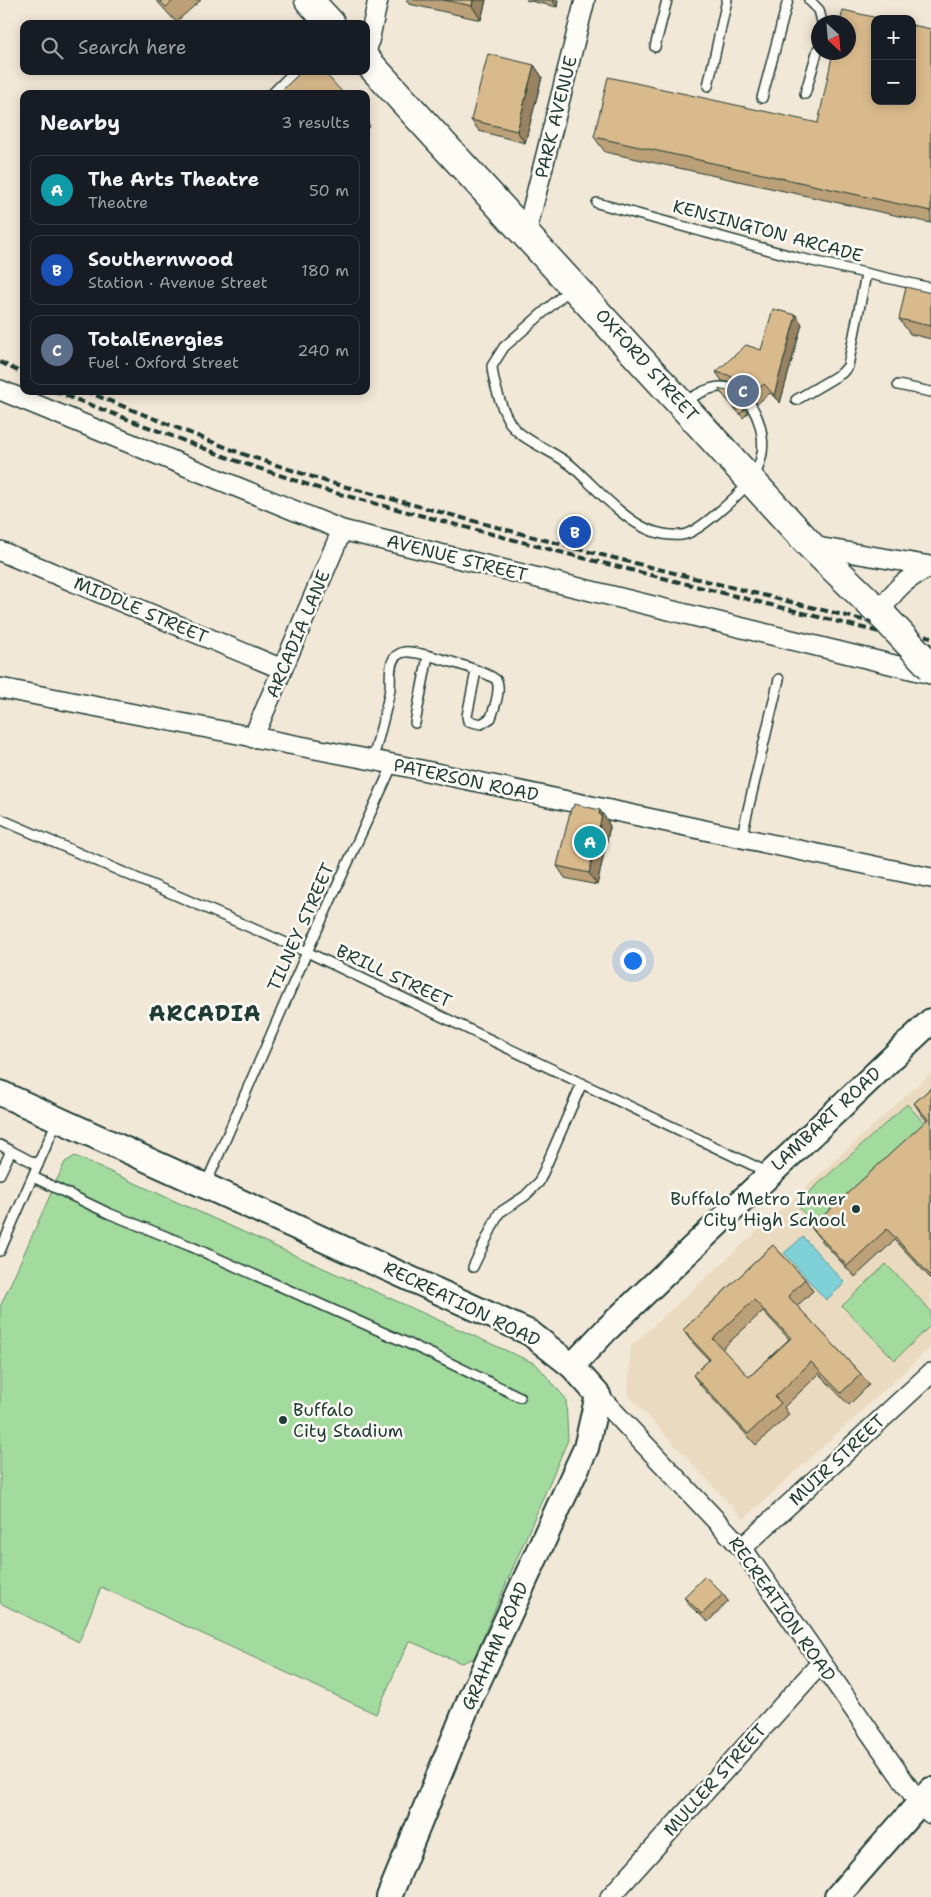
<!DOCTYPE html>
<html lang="en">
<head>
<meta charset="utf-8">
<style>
	:root { --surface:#171b24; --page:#20242c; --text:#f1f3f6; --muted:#9ea1a6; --line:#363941; --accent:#92a19f }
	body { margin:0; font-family:"Shantell Sans",sans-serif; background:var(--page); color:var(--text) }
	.controls { position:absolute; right:15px; top:15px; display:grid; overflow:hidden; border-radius:10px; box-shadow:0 2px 12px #0003 }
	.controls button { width:45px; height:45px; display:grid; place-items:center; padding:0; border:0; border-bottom:1px solid var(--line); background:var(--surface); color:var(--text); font:25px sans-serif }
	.compass { position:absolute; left:811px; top:15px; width:45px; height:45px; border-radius:50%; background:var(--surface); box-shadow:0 2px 12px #0003; rotate:154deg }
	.you { position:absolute; left:632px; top:960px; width:18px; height:18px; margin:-12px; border:4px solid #fff; border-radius:50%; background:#1a73e8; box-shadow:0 0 0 8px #1a73e833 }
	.badge { display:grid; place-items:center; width:32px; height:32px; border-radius:50%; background:var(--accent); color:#fff; font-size:16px; font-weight:700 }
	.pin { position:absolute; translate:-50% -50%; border:2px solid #fff; box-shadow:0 1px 5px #0006 }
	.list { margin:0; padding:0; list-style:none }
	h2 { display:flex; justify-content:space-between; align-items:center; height:65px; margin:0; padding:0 20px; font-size:21px }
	h2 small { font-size:16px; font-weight:400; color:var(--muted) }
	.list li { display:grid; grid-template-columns:32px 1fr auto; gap:15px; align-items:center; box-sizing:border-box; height:70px; margin:0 10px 10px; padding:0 10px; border:1px solid var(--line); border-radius:10px }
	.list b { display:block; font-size:19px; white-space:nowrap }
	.list p { margin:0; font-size:16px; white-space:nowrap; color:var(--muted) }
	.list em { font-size:16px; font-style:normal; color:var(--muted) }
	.icon { flex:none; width:28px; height:28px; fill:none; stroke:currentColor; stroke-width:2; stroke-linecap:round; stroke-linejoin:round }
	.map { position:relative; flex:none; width:931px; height:1897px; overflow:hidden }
	.search { position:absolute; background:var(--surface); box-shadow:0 2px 12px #0003; left:20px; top:20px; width:350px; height:55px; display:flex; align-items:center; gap:12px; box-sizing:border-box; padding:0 18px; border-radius:10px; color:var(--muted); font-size:19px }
	.panel { position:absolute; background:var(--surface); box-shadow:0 2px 12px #0003; left:20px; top:90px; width:350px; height:305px; border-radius:10px }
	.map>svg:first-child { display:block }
	.built { fill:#eadac0 }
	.green { fill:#a3da9e; stroke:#618c69 }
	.water { fill:#7fd1d7; stroke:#599696 }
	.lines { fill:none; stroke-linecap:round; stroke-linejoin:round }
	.service-casing { stroke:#1f3d34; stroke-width:12 }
	.minor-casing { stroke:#1f3d34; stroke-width:22 }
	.tertiary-casing { stroke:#1f3d34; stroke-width:28 }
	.primary-casing { stroke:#1f3d34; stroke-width:31 }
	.service { stroke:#fdfcf7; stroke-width:9 }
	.minor { stroke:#fdfcf7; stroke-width:19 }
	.tertiary { stroke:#fdfcf7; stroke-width:24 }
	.primary { stroke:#fdfcf7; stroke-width:28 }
	.rail { stroke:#1f3d34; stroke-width:4; stroke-dasharray:8 4; stroke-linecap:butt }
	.primary-bridge-casing { stroke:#1f3d34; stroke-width:31; stroke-linecap:butt }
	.primary-bridge { stroke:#fdfcf7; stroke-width:28 }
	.wall { fill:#bba078; stroke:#1f3d34; fill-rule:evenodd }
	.shaded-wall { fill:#988262; stroke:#1f3d34 }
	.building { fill:#d9ba8c; stroke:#1f3d34; fill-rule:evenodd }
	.poi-dot { fill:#1f3d34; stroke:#fdfcf7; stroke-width:2 }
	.labels { text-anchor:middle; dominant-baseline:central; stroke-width:5; stroke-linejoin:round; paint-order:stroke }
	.street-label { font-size:18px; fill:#1f3d34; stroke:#fdfcf7 }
	.poi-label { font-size:18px; fill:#1f3d34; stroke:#fdfcf7; text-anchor:end }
	.district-label { font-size:22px; font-weight:bold; letter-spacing:1px; fill:#1f3d34; stroke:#fdfcf7 }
</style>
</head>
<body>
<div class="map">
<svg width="931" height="1897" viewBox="0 0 931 1897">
	<rect width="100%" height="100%" fill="#f2e8d7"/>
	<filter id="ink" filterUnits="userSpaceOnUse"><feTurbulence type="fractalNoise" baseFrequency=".02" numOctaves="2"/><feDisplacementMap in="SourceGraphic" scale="10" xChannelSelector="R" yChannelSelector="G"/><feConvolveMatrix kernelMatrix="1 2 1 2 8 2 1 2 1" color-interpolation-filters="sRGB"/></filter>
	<g filter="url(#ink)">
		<polygon class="built" points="931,1073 931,1347 744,1519 628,1395 631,1346"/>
		<g class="green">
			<polygon points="907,1104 931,1131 823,1234 796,1204"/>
			<polygon points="75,1156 536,1364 566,1399 568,1440 474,1658 461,1663 409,1641 376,1714 101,1587 79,1642 0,1603 0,1307 65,1162"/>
			<polygon points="886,1264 931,1311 931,1325 895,1360 842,1306"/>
		</g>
		<polygon class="water" points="803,1237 845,1283 826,1300 784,1253"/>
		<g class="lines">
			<defs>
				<g id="service">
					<polyline points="809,0 819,10 822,22"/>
					<polyline points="655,47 667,0"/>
					<polyline points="708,86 727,0"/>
					<polyline points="272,94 295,71"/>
					<polyline points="805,94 818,49"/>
					<polyline points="762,98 788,0"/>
					<polyline points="597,203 799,258 931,288"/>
					<path d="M 570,289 L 504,347 L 492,366 C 493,382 503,415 513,427 C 527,443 556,452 573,467 C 595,487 624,521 652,531 C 661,534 672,536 682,535 C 699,533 738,495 750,482 C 756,476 759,466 761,458 C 768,433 752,387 721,387 C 708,387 695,396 683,402"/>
					<polyline points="898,385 931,392"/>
					<polyline points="796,400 842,373 848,366 866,274"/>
					<polyline points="415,723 428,656"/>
					<path d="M 373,760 C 378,737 386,713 390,689 C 391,679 388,664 396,656 C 401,652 405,651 410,652 C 422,653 493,672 497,681 C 501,692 494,708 491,718 L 481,724 L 468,721 L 467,716 L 476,671"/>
					<polyline points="0,819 307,952 769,1173"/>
					<polyline points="741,839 779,679"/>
					<polyline points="0,1145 38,1165"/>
					<polyline points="0,1174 11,1151"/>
					<polyline points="33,1177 108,1213 190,1246 427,1352 520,1397"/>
					<polyline points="206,1184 307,952 393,764"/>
					<polyline points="0,1251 57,1121"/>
					<polyline points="473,1267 499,1213 525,1196 539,1182 582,1083"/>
				</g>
				<g id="minor">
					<polyline points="366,55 378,0"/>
					<polyline points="526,234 585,0"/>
					<polyline points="0,390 342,530 931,674"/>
					<polyline points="811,546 931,566"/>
					<polyline points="0,551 282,669"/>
					<path d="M 880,613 C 893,590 907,577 931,567"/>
					<polyline points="0,688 393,764 931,878"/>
					<polyline points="253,738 342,530"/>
					<polyline points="598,1395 742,1548 919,1803 931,1814"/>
					<polyline points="742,1548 931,1373"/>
					<polyline points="610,1897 821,1663"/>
				</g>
				<g id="tertiary">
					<polyline points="0,1093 530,1333 572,1366 598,1395 586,1448 471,1697 389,1897"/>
					<polyline points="572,1366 607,1329 931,1021"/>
					<polyline points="837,1897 931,1790"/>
				</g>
				<g id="primary">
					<polyline points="309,0 331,24"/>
					<polyline points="366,60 811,546 885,618"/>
				</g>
			</defs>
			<use href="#service" class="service-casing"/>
			<use href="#minor" class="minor-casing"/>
			<use href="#tertiary" class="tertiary-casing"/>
			<use href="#primary" class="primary-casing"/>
			<use href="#service" class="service"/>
			<use href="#minor" class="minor"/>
			<use href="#tertiary" class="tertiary"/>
			<use href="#primary" class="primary"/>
			<g class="rail">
				<polyline points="0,362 24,374"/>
				<polyline points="54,391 237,461 324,490 583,558 931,645"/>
				<polyline points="85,391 240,453 328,482 586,551 931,637"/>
			</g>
			<defs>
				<polyline id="primary-bridge" points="885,618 931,667"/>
			</defs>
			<use href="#primary-bridge" class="primary-bridge-casing"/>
			<use href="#primary-bridge" class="primary-bridge"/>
		</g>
		<g class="wall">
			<polygon points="156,0 201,0 176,22"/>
			<polygon points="406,0 486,0 481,20 409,4"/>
			<polygon points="526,0 558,0 557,7"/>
			<polygon points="931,29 931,223 605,152 594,137 818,123"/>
			<polygon points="534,65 542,77 525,143 479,131 471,120"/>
			<polygon points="366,120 370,126 366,129"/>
			<polygon points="931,293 931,339 910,334 899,319"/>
			<polygon points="802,324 780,403 770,393 757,404 744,389 733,383 722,381 716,372 761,350"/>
			<polygon points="718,389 741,403 748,413 743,418"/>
			<polygon points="608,821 608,823 610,826 597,885 565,878 557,866"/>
			<polygon points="931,1088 931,1279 895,1240 855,1277 819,1238 811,1227 927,1121 922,1115 914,1103"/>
			<path d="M 773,1245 L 805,1279 L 813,1291 L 797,1306 L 861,1374 L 869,1385 L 849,1405 L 819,1374 L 784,1407 L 789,1415 L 756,1445 L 701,1386 L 693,1375 L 709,1360 L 691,1341 L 683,1330 ZM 763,1311 L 789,1339 L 749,1377 L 722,1349 Z"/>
			<polygon points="723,1594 728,1601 708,1622 689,1605 684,1597"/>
		</g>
		<g class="shaded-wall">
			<polygon points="473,0 486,0 481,20 472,6"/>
			<polygon points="552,0 558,0 557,7"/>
			<polygon points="534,65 542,77 525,143 517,131"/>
			<polygon points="796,315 802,324 780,403 774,395"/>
			<polygon points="600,810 608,821 608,823 610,826 597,885 589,873"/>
		</g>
		<g class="building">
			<polygon points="159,0 174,0 166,7"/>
			<polygon points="444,0 473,0 472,6"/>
			<polygon points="843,10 882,19 875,19 875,101 912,101 912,25 931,29 931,211 594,137 608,77 818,123 833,52 848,52 848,22 840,22"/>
			<polygon points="488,54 534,65 517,131 471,120"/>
			<polygon points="302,71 323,71 344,94 278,94"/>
			<polygon points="906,287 931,293 931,326 899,319"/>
			<polygon points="773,309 796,315 774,395 764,384 751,396 739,381 728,375 716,372 746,345 761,350"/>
			<polygon points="718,389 727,391 741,403 745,409 740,414"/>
			<polygon points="574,804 600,810 599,814 602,815 589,873 557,866 571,808 573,808"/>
			<polygon points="931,1088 931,1276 887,1229 847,1266 811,1227 928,1119 914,1103"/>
			<path d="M 773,1245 L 805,1279 L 788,1296 L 861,1374 L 841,1393 L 811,1362 L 775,1397 L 781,1403 L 748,1434 L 693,1375 L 710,1359 L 683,1330 ZM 754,1300 L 791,1338 L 749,1377 L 713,1339 Z"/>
			<polygon points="705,1576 723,1594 702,1614 684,1597"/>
		</g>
	</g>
	<g class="poi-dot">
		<circle cx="856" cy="1209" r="5"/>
		<circle cx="283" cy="1420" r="5"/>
	</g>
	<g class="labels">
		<g class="street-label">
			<text transform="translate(556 117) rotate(-76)">PARK AVENUE</text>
			<text transform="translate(768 231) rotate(15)">KENSINGTON ARCADE</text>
			<text transform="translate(647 365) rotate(48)">OXFORD STREET</text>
			<text transform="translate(457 558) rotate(14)">AVENUE STREET</text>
			<text transform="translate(141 610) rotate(23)">MIDDLE STREET</text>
			<text transform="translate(298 634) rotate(-67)">ARCADIA LANE</text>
			<text transform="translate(466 780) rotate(12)">PATERSON ROAD</text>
			<text transform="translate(301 927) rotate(-66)">TILNEY STREET</text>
			<text transform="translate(394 976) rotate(25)">BRILL STREET</text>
			<text transform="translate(826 1119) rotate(-43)">LAMBART ROAD</text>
			<text transform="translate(462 1304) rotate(26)">RECREATION ROAD</text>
			<text transform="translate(837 1460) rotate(-43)">MUIR STREET</text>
			<text transform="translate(782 1609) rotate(55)">RECREATION ROAD</text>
			<text transform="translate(495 1646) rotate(-66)">GRAHAM ROAD</text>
			<text transform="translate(715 1780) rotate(-48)">MULLER STREET</text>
		</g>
		<g class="poi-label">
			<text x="846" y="1199">Buffalo Metro Inner<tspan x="846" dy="21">City High School</tspan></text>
			<text x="293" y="1410" text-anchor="start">Buffalo<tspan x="293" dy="21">City Stadium</tspan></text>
		</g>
		<g class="district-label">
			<text x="205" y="1013">ARCADIA</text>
		</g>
	</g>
</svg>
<div class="controls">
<button>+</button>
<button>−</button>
</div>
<svg class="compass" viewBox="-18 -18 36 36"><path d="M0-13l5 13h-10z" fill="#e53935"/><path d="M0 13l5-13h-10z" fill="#9ea1a6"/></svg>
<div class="you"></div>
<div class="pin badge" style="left:590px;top:842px;background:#0f9aa8">A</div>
<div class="pin badge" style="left:575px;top:532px;background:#1a4fb4">B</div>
<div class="pin badge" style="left:743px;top:391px;background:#5c6f8a">C</div>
<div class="search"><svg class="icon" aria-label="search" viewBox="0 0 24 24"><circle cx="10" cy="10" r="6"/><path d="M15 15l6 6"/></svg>Search here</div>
<section class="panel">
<h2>Nearby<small>3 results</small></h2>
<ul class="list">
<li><span class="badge" style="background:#0f9aa8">A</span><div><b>The Arts Theatre</b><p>Theatre</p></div><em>50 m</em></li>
<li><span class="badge" style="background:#1a4fb4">B</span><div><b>Southernwood</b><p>Station · Avenue Street</p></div><em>180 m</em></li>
<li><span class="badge" style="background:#5c6f8a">C</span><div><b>TotalEnergies</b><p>Fuel · Oxford Street</p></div><em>240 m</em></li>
</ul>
</section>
</div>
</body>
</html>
